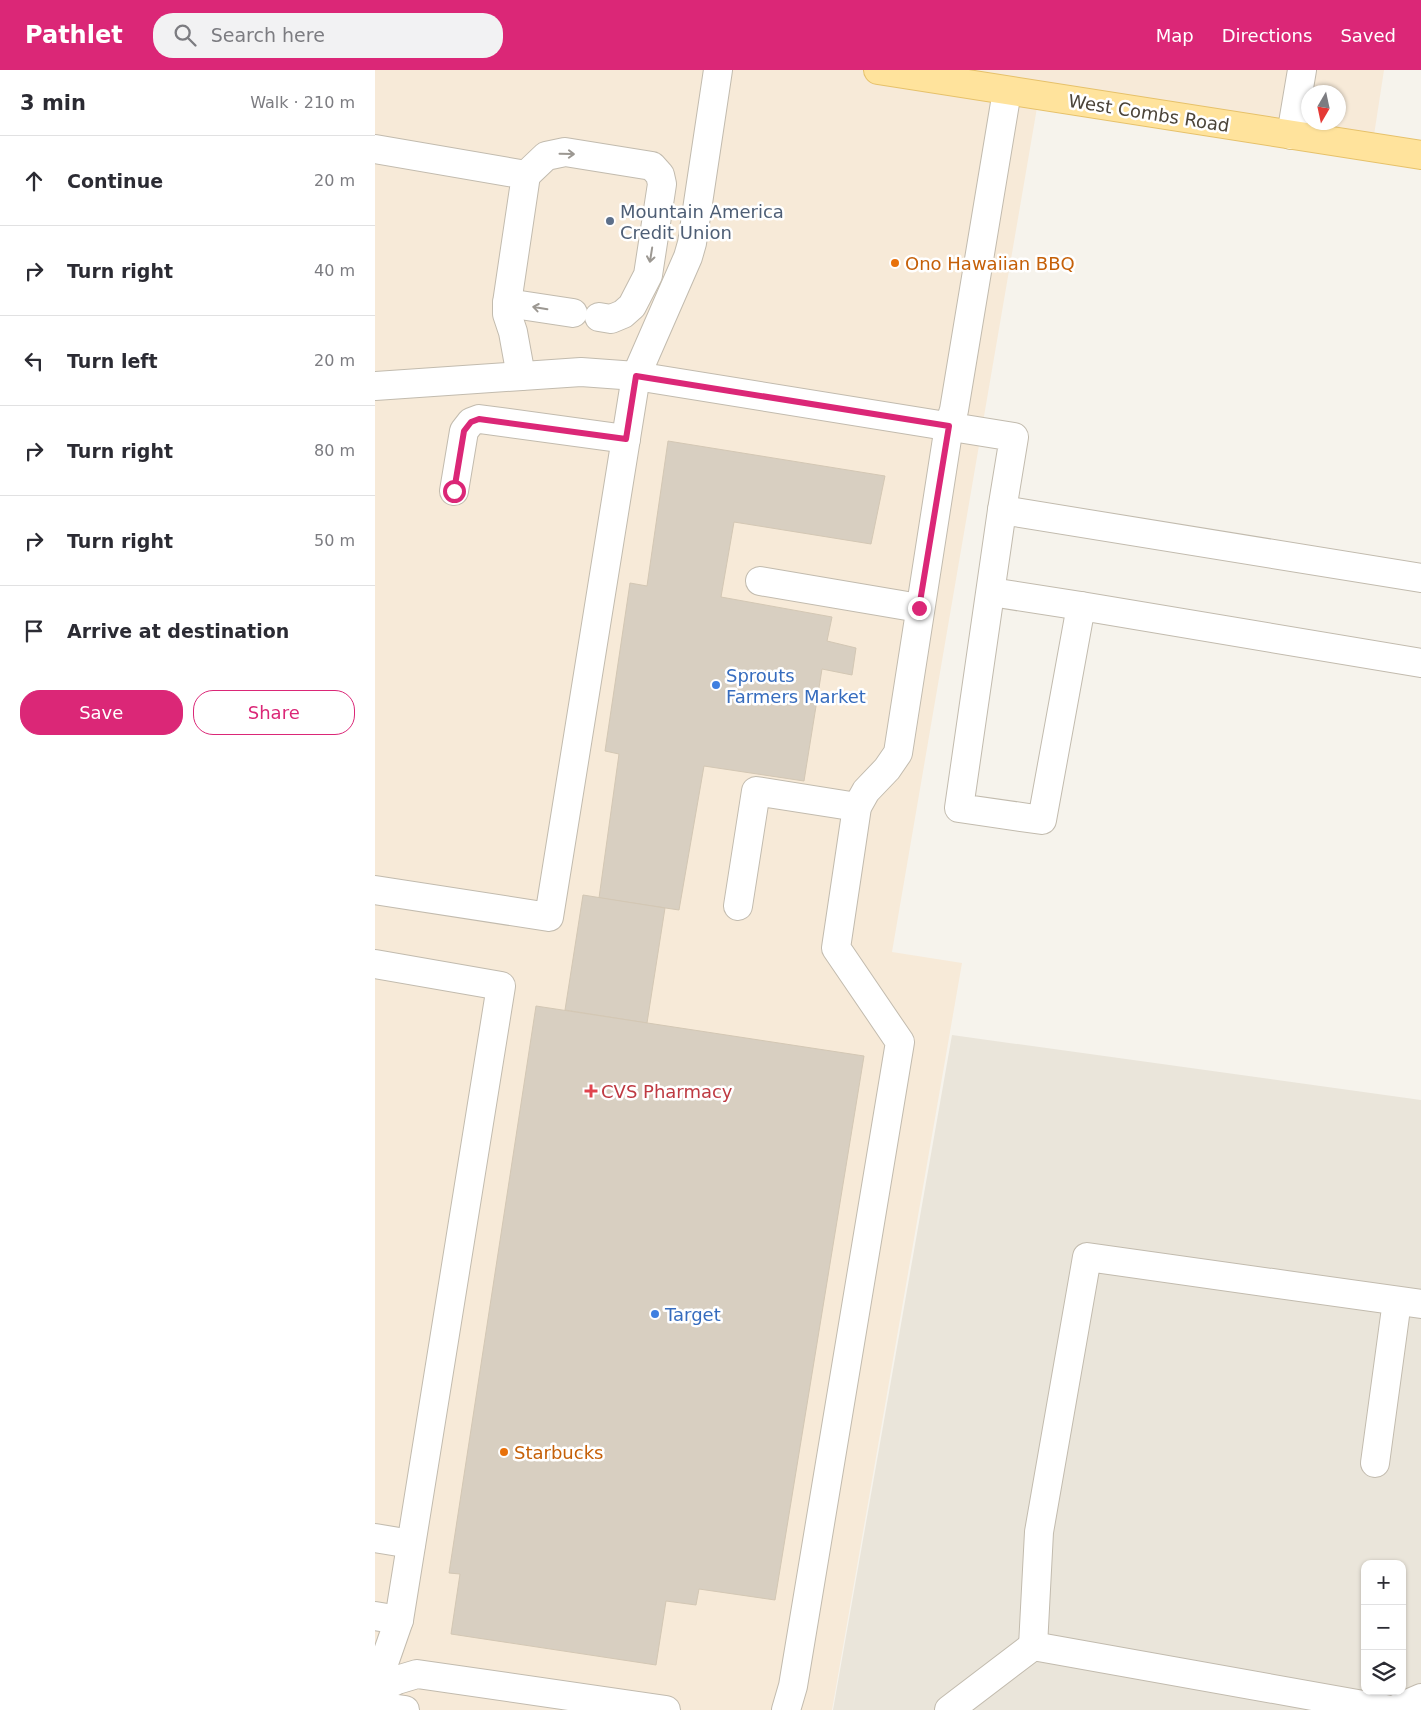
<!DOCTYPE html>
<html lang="en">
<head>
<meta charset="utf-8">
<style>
	:root { --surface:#fff; --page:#f2f2f3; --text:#2b2b33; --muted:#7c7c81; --line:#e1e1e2; --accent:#db2777 }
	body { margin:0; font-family:"DejaVu Sans",sans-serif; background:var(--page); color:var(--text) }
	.controls { position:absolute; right:15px; bottom:15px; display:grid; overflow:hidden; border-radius:10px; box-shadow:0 1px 4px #0004 }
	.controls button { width:45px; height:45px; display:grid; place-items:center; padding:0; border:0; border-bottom:1px solid var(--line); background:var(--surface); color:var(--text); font:25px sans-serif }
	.compass { position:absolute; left:926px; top:15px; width:45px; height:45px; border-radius:50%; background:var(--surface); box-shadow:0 1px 4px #0004; rotate:189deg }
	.stop { position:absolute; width:15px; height:15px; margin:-11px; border:4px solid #db2777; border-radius:50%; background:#fff }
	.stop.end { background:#db2777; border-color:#fff; box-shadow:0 1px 5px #0008 }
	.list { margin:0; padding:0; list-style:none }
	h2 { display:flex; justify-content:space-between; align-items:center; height:65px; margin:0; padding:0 20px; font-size:21px }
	h2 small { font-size:16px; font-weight:400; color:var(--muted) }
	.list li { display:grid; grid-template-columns:32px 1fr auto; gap:15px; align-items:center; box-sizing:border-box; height:90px; padding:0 20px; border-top:1px solid var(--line) }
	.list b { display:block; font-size:19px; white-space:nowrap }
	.list em { font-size:16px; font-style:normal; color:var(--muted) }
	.actions { display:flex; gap:10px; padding:15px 20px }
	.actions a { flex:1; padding:11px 0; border:1px solid var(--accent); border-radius:20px; text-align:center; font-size:18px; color:var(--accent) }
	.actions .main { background:var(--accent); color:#fff }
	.icon { flex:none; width:28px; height:28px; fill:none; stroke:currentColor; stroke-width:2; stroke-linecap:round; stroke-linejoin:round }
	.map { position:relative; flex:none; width:1046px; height:1640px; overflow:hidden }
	header { display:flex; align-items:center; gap:30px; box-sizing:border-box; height:70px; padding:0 25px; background:var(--accent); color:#fff }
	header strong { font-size:24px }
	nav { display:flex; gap:28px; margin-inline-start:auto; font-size:18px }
	.search { width:350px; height:45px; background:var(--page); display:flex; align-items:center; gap:12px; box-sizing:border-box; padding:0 18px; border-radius:20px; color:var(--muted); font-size:19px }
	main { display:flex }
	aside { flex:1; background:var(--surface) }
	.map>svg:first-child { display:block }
	.residential { fill:#eae5da; fill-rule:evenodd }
	.commercial { fill:#f7ead8; fill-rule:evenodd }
	.building { fill:#d8cfc1; stroke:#d3c7b4 }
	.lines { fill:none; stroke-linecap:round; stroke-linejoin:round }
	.minor-casing { stroke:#c2bbae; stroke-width:30 }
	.major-casing { stroke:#e6c16a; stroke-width:30 }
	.minor { stroke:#fff; stroke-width:28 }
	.major { stroke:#ffe39c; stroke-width:28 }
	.oneway { stroke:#9c9892 }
	.route { stroke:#db2777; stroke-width:6 }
	.service-dot { fill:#5c6f8a; stroke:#fff; stroke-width:2 }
	.food-dot { fill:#e8710a; stroke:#fff; stroke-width:2 }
	.shop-dot { fill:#3f7fe0; stroke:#fff; stroke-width:2 }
	.health-dot { fill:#e0444e; stroke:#fff; stroke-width:2 }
	.labels { text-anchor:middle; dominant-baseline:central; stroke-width:5; stroke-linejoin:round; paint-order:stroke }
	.street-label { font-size:18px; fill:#4b4439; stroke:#fff }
	.service-label { font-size:18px; fill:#4e5e75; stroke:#fff; text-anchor:start }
	.food-label { font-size:18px; fill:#c56008; stroke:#fff; text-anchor:start }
	.shop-label { font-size:18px; fill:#366cbe; stroke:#fff; text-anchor:start }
	.health-label { font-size:18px; fill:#be3a42; stroke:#fff; text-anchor:start }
</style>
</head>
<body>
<header>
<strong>Pathlet</strong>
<div class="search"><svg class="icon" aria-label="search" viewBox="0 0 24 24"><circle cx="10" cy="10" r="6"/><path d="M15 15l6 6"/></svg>Search here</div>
<nav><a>Map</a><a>Directions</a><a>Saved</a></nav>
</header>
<main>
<aside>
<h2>3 min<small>Walk · 210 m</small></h2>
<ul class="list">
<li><svg class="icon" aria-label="ahead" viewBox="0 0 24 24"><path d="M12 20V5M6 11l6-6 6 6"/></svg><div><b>Continue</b></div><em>20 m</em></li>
<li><svg class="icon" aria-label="right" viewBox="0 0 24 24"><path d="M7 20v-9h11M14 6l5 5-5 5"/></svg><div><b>Turn right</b></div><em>40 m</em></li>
<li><svg class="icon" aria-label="left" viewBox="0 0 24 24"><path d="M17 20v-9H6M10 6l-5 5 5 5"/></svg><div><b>Turn left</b></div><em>20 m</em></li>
<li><svg class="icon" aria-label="right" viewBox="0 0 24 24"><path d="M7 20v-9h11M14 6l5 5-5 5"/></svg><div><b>Turn right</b></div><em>80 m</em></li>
<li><svg class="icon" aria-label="right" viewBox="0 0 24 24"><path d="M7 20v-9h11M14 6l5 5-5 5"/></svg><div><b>Turn right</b></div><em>50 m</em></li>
<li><svg class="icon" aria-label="arrive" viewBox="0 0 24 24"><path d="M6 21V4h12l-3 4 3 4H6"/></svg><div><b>Arrive at destination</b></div></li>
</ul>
<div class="actions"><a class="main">Save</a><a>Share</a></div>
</aside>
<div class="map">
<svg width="1046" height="1640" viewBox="0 0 1046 1640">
	<rect width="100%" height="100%" fill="#f6f3ec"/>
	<path class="residential" d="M 577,965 L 1046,1030 L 1046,1640 L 458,1640 ZM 990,1494 L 1027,1494 L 1027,1621 L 990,1621 Z"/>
	<path class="commercial" d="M 0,0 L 1009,0 L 997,78 L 664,26 L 517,882 L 587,893 L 457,1640 L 0,1640 ZM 934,22 L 964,22 L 964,52 L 934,52 Z"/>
	<g class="building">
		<polygon points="293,371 510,406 496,474 359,452 346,527 457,547 452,571 481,578 477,605 447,599 429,711 329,696 304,840 224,828 244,684 230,681 255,513 272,516"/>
		<polygon points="208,825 290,838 272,953 190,940"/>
		<polygon points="161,936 489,986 400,1530 324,1519 321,1535 291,1531 281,1595 76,1564 85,1504 74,1503"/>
	</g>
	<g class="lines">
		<defs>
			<g id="minor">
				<polyline points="916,65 927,0"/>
				<polyline points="0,79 151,105 132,233 132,244 138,262 146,306"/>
				<polyline points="151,105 171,86 190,82 277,96 285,105 287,114 273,205 257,236 248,244 236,249 224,247"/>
				<polyline points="132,233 198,243"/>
				<polyline points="0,316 206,302 261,306 639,367 627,440"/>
				<polyline points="79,421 89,361 96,352 104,349 251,369"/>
				<polyline points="1046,508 627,440 584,738 667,750 706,536 1046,593"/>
				<polyline points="385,511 544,538"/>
				<polyline points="616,522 706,536"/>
				<polyline points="0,820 174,847 261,306 313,187 317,173 343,0"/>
				<polyline points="363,836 381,721 482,737"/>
				<polyline points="0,894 126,916 24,1550 0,1619"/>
				<polyline points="1000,1393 1022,1231"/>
				<polyline points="0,1468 36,1474"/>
				<polyline points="0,1546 24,1550"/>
				<polyline points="658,1576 664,1462 712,1187 1046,1234"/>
				<polyline points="0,1621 22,1610 42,1604 291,1640"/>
				<polyline points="0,1622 16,1638 30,1640"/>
				<polyline points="411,1640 418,1616 525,972 461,878 482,737 491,721 512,699 523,683 574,356 579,340 632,21"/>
				<polyline points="574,1640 658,1576 1016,1640"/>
				<polyline points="1018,1640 1046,1628"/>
			</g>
			<polyline id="major" points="503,0 1046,85"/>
		</defs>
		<use href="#minor" class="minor-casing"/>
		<use href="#major" class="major-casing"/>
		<use href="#minor" class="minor"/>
		<use href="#major" class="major"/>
	</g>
	<defs><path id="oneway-shaft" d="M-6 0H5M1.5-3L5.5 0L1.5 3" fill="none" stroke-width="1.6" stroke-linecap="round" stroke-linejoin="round" transform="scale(1.25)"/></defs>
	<g class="oneway">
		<use href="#oneway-shaft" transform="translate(192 84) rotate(1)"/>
		<use href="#oneway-shaft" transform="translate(276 185) rotate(99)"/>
		<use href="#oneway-shaft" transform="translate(165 238) rotate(-171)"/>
	</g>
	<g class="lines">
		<polyline class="route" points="79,421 89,361 96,352 104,349 251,369 261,306 574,356 544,538"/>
	</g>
	<circle class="service-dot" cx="235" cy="151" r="5"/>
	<g class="food-dot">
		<circle cx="520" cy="193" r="5"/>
		<circle cx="129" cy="1382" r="5"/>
	</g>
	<g class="shop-dot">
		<circle cx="341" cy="615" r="5"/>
		<circle cx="280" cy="1244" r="5"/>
	</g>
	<path class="health-dot" d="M213.5 1013.5h5v5h5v5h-5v5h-5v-5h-5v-5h5z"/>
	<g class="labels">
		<g class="street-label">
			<text transform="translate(774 43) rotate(9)">West Combs Road</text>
		</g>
		<g class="service-label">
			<text x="245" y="141">Mountain America<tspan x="245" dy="21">Credit Union</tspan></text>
		</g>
		<g class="food-label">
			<text x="530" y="193">Ono Hawaiian BBQ</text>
			<text x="139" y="1382">Starbucks</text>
		</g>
		<g class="shop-label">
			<text x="351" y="605">Sprouts<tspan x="351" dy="21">Farmers Market</tspan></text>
			<text x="290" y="1244">Target</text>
		</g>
		<g class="health-label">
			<text x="226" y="1021">CVS Pharmacy</text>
		</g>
	</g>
</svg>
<div class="controls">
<button>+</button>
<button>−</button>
<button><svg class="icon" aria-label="layers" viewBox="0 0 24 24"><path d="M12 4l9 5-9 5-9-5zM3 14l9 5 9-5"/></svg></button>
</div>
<svg class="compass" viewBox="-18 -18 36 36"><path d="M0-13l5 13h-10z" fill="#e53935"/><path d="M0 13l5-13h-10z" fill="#7c7c81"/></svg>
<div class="stop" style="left:79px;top:421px"></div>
<div class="stop end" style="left:544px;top:538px"></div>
</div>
</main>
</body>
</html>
